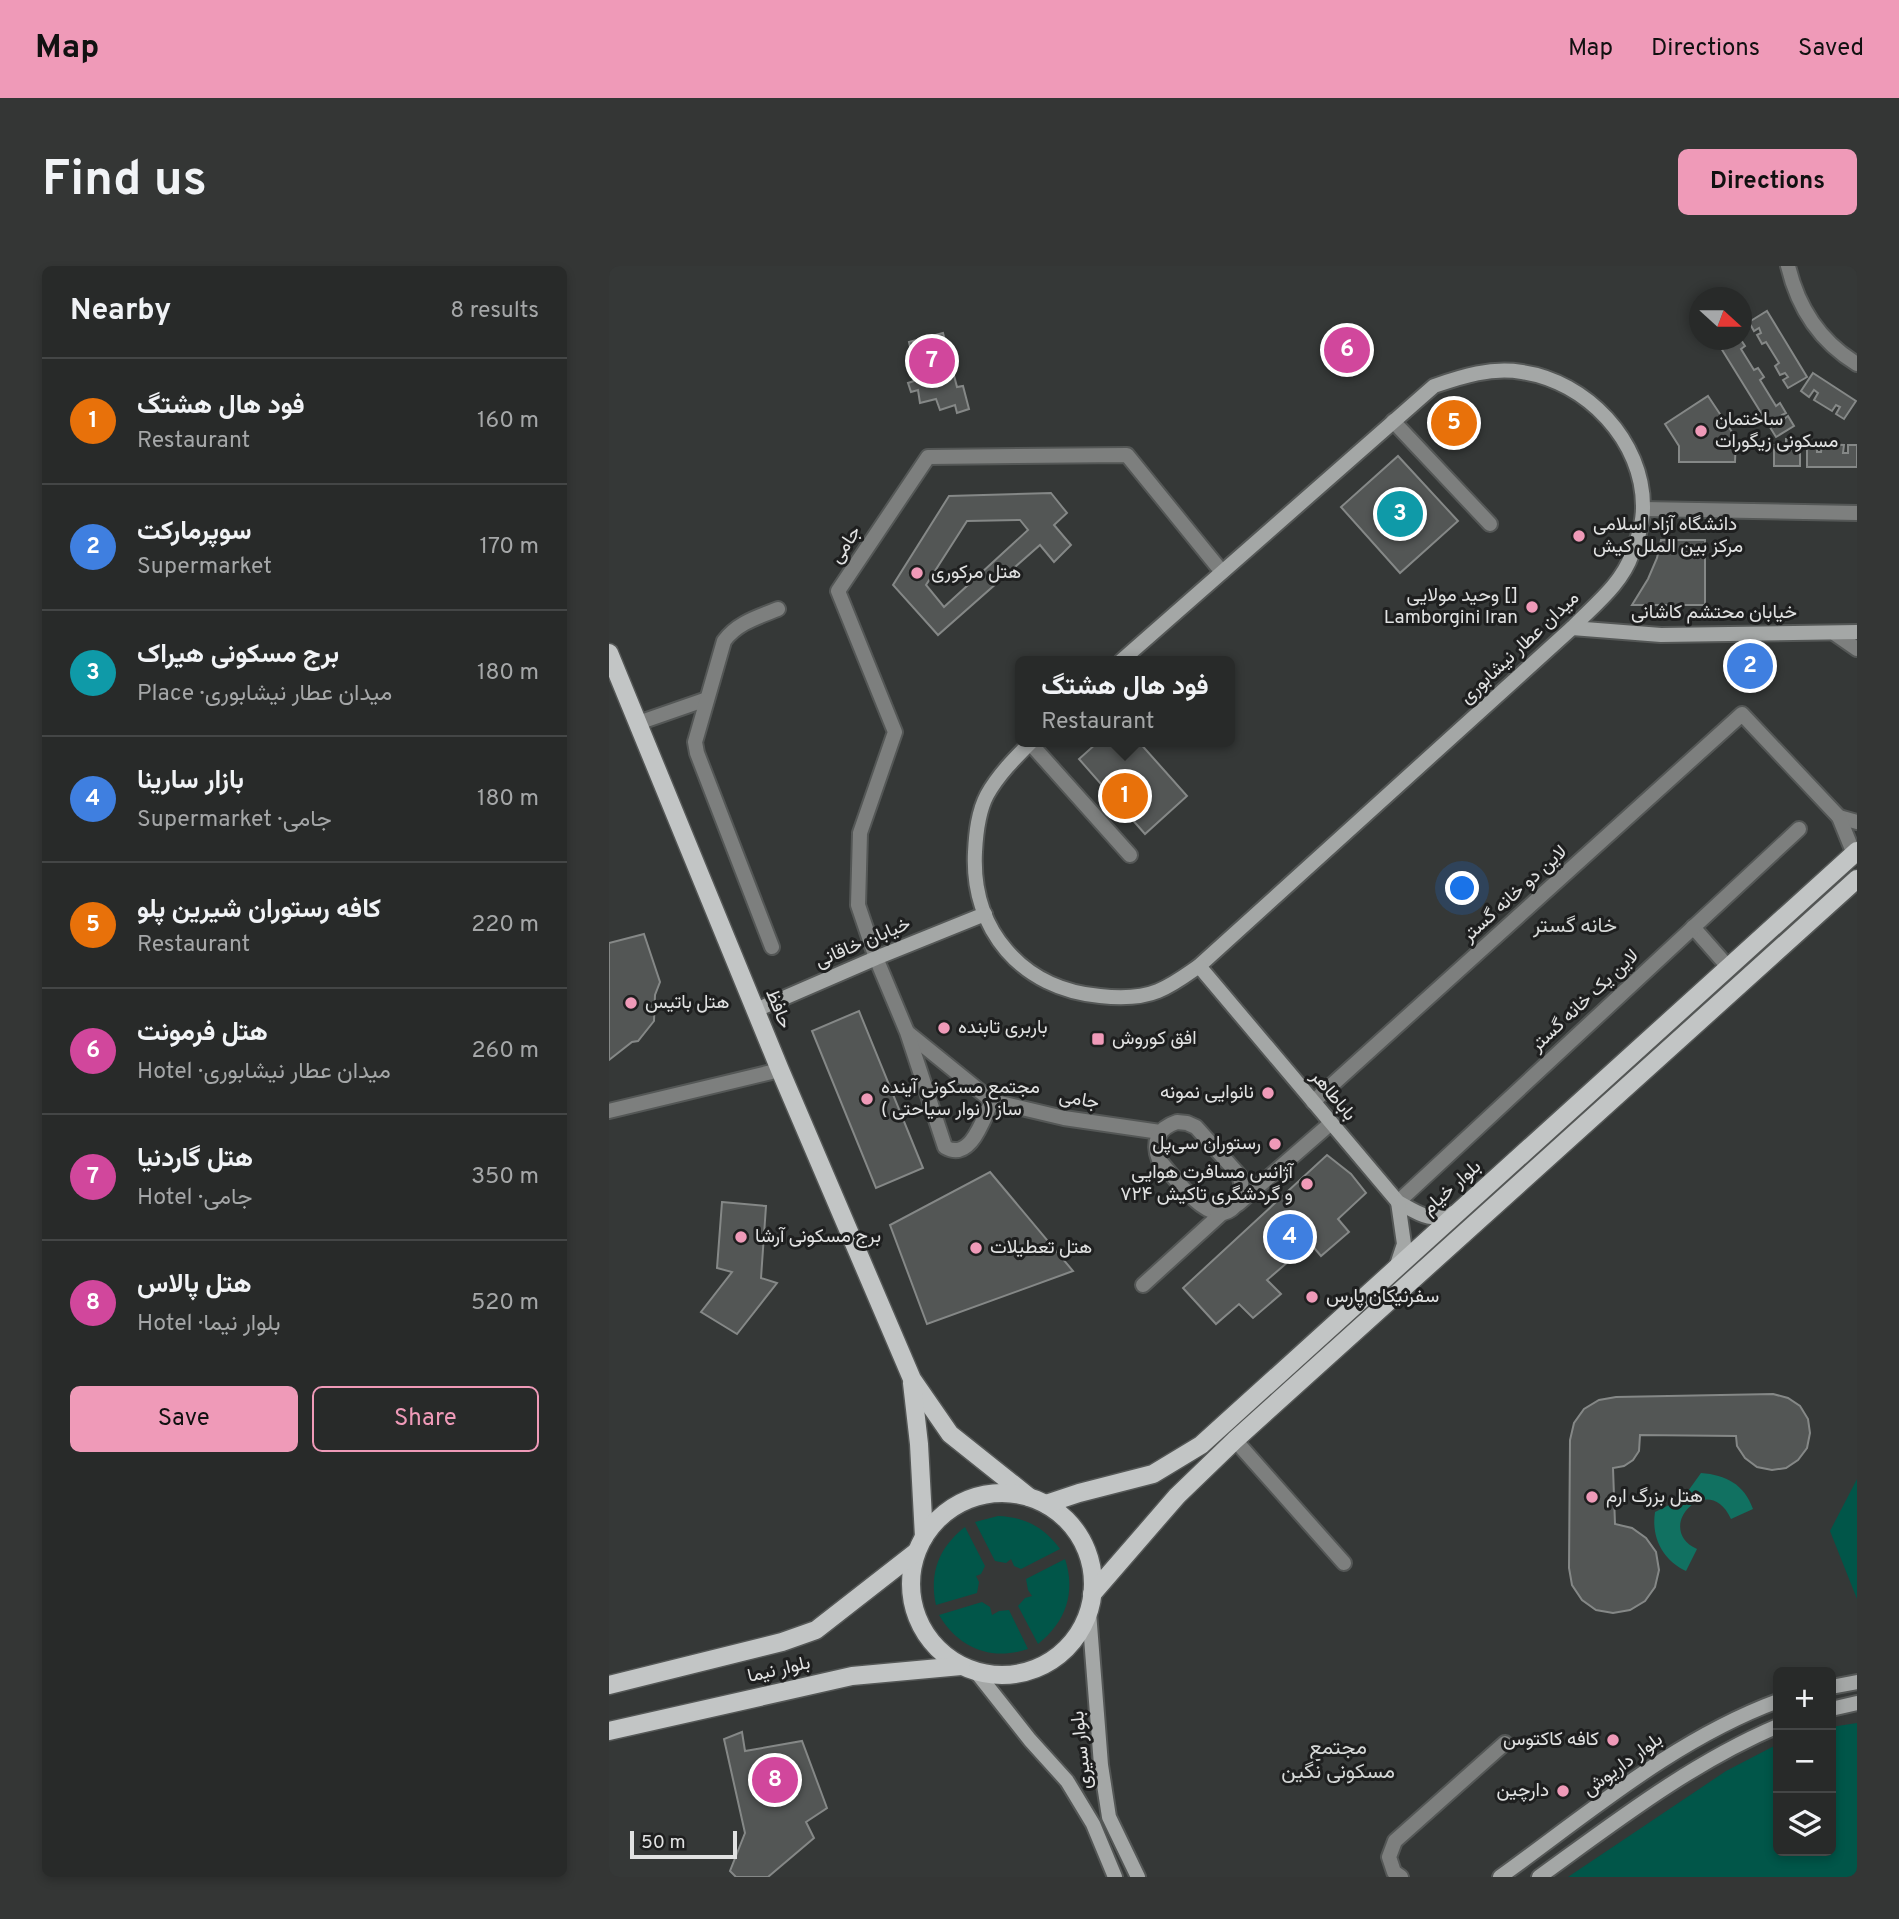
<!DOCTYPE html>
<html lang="en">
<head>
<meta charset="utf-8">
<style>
	:root { --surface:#282a29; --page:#343635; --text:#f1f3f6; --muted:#a5a7a8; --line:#444646; --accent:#ef9ab8 }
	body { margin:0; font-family:Overpass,Vazirmatn,sans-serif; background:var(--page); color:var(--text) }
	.controls { position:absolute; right:21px; bottom:21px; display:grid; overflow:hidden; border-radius:10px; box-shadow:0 4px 10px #0003 }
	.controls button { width:63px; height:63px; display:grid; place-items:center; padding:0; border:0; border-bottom:2px solid var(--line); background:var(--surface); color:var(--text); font:35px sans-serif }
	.compass { position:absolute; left:1080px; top:21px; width:63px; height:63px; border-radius:50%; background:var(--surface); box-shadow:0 4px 10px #0003; rotate:111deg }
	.scale { position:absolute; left:21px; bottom:18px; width:107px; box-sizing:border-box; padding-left:7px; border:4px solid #e1e2e2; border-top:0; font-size:19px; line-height:24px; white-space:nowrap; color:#e1e2e2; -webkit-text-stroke:5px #1e1f1f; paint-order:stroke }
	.you { position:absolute; left:854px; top:623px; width:24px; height:24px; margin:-18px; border:5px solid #fff; border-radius:50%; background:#1a73e8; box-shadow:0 0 0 10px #1a73e833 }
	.badge { display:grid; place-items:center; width:46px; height:46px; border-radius:50%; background:var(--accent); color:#fff; font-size:23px; font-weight:700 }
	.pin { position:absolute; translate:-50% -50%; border:4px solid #fff; box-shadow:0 2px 7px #0006 }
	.popup { position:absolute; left:406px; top:390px; width:220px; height:91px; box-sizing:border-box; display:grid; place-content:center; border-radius:10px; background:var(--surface); filter:drop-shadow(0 2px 5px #0005); font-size:23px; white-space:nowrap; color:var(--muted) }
	.popup b { font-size:26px; color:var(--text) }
	.popup::after { content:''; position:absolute; left:50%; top:100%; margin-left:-14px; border:14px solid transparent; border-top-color:var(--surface) }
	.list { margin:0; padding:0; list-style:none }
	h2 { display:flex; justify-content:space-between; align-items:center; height:91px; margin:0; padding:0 28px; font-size:30px }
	h2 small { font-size:23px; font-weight:400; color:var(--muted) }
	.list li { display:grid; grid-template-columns:46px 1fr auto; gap:21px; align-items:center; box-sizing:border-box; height:126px; padding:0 28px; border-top:2px solid var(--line) }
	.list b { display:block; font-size:26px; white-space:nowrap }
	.list p { margin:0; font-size:23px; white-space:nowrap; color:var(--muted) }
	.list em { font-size:23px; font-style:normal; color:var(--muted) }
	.actions { display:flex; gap:14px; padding:21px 28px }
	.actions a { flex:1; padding:16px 0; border:2px solid var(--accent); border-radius:10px; text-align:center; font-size:24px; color:var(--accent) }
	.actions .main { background:var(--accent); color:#111 }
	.icon { flex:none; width:38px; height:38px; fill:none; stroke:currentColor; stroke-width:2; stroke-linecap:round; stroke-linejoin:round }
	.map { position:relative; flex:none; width:1248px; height:1611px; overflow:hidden; border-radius:10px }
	header { display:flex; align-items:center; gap:42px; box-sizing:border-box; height:98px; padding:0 35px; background:var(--accent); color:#111 }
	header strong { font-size:33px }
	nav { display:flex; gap:38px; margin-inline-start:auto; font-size:24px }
	.intro { display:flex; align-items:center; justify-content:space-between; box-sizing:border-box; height:168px; padding:0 42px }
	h1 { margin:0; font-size:49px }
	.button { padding:18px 32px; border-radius:10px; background:var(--accent); color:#111; font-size:24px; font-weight:700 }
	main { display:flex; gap:42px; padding:0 42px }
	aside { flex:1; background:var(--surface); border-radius:10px; box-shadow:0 4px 10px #0003 }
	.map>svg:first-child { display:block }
	.green { fill:#015649 }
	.forest { fill:#117161 }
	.building { fill:#535655; stroke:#858887; stroke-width:2; fill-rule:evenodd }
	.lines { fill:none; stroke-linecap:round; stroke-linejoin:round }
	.street-casing { stroke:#545756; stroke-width:18 }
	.secondary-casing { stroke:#545756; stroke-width:18 }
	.primary-casing { stroke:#545756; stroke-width:21 }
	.street { stroke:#7d7f7e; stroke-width:14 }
	.secondary { stroke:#a4a7a6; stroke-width:14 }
	.primary { stroke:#c2c5c5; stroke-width:18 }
	.poi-dot { fill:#ef9ab8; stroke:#1e1f1f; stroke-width:2.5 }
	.labels { text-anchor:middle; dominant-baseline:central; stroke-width:6; stroke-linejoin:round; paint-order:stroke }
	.poi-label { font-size:19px; fill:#e1e2e2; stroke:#1e1f1f; text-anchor:start }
	.street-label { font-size:19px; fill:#e1e2e2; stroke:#1e1f1f }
	.neighbourhood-label { font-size:21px; fill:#d5d8d7; stroke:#1e1f1f }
</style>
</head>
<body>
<header>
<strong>Map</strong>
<nav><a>Map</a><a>Directions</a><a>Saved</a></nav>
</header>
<div class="intro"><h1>Find us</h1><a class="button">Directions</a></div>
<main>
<aside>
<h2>Nearby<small>8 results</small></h2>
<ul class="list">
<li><span class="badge" style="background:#e8710a">1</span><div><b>فود هال هشتگ</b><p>Restaurant</p></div><em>160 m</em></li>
<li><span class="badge" style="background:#3f7fe0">2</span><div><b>سوپرمارکت</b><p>Supermarket</p></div><em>170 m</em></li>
<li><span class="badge" style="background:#0f9aa8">3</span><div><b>برج مسکونی هیراک</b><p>Place · میدان عطار نیشابوری</p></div><em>180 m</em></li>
<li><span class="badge" style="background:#3f7fe0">4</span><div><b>بازار سارینا</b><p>Supermarket · جامی</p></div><em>180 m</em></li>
<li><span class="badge" style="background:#e8710a">5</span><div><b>کافه رستوران شیرین پلو</b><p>Restaurant</p></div><em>220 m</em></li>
<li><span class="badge" style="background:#d1479c">6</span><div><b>هتل فرمونت</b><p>Hotel · میدان عطار نیشابوری</p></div><em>260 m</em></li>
<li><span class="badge" style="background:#d1479c">7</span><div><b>هتل گاردنیا</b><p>Hotel · جامی</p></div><em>350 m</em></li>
<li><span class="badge" style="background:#d1479c">8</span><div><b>هتل پالاس</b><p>Hotel · بلوار نیما</p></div><em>520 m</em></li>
</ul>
<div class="actions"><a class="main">Save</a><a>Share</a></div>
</aside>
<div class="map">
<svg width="1248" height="1611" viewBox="0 0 1248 1611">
	<rect width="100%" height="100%" fill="#353837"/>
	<g class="green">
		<polygon points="1248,1213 1248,1333 1221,1265"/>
		<path d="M 389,1250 C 416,1251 435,1261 451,1283 L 412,1303 L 405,1300 L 402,1293 L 397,1297 L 386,1295 L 366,1256 Z"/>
		<path d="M 356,1261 L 376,1300 L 372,1308 L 367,1310 L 370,1316 L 368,1327 L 327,1339 C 320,1307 330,1281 356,1261 Z"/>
		<path d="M 456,1293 C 467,1326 457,1356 429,1378 L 409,1340 L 416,1332 L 423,1330 L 419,1324 L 417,1313 Z"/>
		<path d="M 373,1336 L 381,1341 L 383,1349 L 390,1345 L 400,1344 L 419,1383 C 383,1395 350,1383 330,1349 Z"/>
		<polygon points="1248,1457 1248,1611 959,1611 1117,1505 1169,1478 1169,1585 1222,1585 1222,1461"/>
	</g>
	<path class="forest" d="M 1092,1207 C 1117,1209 1135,1218 1144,1243 L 1122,1253 C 1100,1203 1043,1262 1088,1283 L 1077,1305 C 1054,1294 1042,1272 1046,1246 L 1074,1232 Z"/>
	<g class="building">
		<polygon points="1158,45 1198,111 1179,122 1174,114 1179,111 1176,107 1171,109 1166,100 1170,97 1157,76 1153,78 1148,69 1152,67 1150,62 1145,65 1140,56"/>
		<polygon points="334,67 348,121 354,120 360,143 348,147 346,139 331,144 327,133 311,137 309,124 302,126 299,117 308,114 300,76"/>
		<polygon points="1107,74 1132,74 1136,80 1132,83 1145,104 1149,102 1155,111 1151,114 1167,140 1171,137 1177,147 1173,149 1175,153 1179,150 1185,160 1167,171"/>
		<polygon points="1204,107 1247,135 1235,153 1227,148 1231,141 1227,139 1223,145 1205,134 1209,127 1205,124 1200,131 1192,125"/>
		<polygon points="1099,130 1127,172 1126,196 1070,196 1070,180 1056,158"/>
		<polygon points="1177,173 1191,173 1191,200 1165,200 1165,179 1177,179"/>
		<polygon points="1198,178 1208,178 1208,186 1212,186 1213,178 1235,179 1234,187 1239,187 1239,179 1248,179 1248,201 1198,201"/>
		<polygon points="789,190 849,255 791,307 732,241"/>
		<path d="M 442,227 L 458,247 L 445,259 L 462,279 L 445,296 L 431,279 L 329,369 L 284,319 L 340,230 ZM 411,254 L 419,264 L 335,341 L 317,319 L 358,255 Z"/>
		<polygon points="1052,274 1096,274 1096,339 1023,339 1039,313 1048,292"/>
		<polygon points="489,476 530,476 578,530 536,568 470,493"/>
		<polygon points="35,668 51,716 46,729 45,755 29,775 23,776 0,794 0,677"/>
		<polygon points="250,745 314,902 267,922 203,765"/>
		<polygon points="718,889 742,908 757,927 729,953 740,966 712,990 701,977 658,1014 672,1028 644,1052 630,1038 607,1058 574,1022"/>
		<polygon points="381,906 464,1005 318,1058 281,959"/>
		<polygon points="113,936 157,940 152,1012 168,1017 128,1068 92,1046 123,1006 108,1002"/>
		<polygon points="1164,1128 1179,1132 1191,1140 1199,1153 1201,1167 1198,1182 1189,1194 1177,1202 1163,1204 1148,1201 1136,1192 1128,1180 1127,1170 1031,1169 1030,1185 1024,1194 1015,1200 1004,1202 1006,1258 1023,1262 1037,1272 1047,1286 1050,1304 1046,1321 1036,1335 1021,1344 1004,1347 987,1344 973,1334 963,1319 960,1302 961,1174 965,1157 975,1143 990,1134 1007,1131"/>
		<polygon points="133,1466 136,1485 193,1475 218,1542 197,1556 205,1572 159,1611 127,1611 121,1605 136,1567 115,1473"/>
	</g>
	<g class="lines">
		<defs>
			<g id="street">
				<path d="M 1179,0 C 1189,42 1210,75 1248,98"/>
				<polyline points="784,155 881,258"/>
				<polyline points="1034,243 1248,247"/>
				<polyline points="1225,367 1248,383"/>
				<polyline points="29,457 98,433"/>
				<polyline points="421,477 521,589"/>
				<polyline points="1230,551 1248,556"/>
				<polyline points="1084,661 1120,702"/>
				<path d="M 163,681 L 88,487 L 86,476 L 115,375 C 128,357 149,351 169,343"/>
				<polyline points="299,767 383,835 455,852 551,866"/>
				<path d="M 383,835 C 374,853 362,896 336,881 L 298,766 L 267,692 L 249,639 L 251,567 L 286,466 L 229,325 L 319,191 L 518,189 L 613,306"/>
				<polyline points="704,836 1133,448 1230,551 1245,588"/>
				<polyline points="0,845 171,804"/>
				<path d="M 568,856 L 578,857 L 587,861 L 630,909 C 634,919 633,932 626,940 C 602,966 565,910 550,894 C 543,876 549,862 568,856 Z"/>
				<polyline points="789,936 1190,563"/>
				<polyline points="629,938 722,857"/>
				<polyline points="534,1019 612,948"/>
				<polyline points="626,1174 735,1297"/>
				<polyline points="792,1611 785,1606 780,1591 786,1575 896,1477"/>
			</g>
			<g id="secondary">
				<polyline points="963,362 1052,369 1248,366"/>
				<path d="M 422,476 C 406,492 389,509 378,529 C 369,546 367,567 366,586 C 362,664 413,723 491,730 C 509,732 532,732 549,725 C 564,719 577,709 590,700 L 963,362 C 984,340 1013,318 1023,288 C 1028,275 1034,256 1034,242 C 1035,175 977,115 913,106 C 882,101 854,110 825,120 L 512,395"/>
				<path d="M 590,700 L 789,936 C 812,949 821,957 847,946"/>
				<polyline points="147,744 267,692 376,648"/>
				<polyline points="787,1002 795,978 789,936"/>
				<polyline points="480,1346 492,1499 500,1551 529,1611"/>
				<polyline points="368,1407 421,1474 458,1515 484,1558 506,1611"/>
				<polyline points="1222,1421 1248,1416"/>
				<polyline points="1222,1443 1248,1437"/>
				<path d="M 891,1611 C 980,1547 1066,1473 1169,1435"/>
				<path d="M 930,1611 C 1006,1556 1082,1497 1169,1460"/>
			</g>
			<g id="primary">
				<polyline points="0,387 171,804 303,1113 341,1168 420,1231"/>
				<polyline points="303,1117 310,1178 315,1271"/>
				<circle cx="393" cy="1318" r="91"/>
				<polyline points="437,1238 470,1227 544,1208 592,1179 1248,585"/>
				<polyline points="483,1328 568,1230 626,1174 1248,613"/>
				<polyline points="0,1419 173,1376 207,1364 307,1286"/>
				<polyline points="0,1465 243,1410 352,1400"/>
			</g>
		</defs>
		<use href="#street" class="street-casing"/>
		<use href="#secondary" class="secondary-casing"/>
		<use href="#primary" class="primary-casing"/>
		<use href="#street" class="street"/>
		<use href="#secondary" class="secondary"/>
		<use href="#primary" class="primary"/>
	</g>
	<g class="poi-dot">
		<circle cx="1092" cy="165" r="7"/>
		<circle cx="970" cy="270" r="7"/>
		<circle cx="308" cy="307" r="7"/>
		<circle cx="923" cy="341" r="7"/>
		<circle cx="22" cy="737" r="7"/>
		<circle cx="335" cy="762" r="7"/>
		<rect x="482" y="766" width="14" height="14" rx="3.5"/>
		<circle cx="659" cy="827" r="7"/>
		<circle cx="258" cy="833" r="7"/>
		<circle cx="666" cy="878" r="7"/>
		<circle cx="698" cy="918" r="7"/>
		<circle cx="132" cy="971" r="7"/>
		<circle cx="367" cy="982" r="7"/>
		<circle cx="703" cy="1031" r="7"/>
		<circle cx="983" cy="1231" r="7"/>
		<circle cx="1004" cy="1474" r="7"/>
		<circle cx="954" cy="1525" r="7"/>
	</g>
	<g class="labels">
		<g class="poi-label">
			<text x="1106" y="154">ساختمان<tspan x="1106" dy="22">مسکونی زیگورات</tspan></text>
			<text x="984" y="259">دانشگاه آزاد اسلامی<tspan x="984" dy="22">مرکز بین الملل کیش</tspan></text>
			<text x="322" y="307">هتل مرکوری</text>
			<text x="909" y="330" text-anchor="end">وحید مولایی []<tspan x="909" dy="22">Lamborgini Iran</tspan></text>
			<text x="36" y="737">هتل باتیس</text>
			<text x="349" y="762">باربری تابنده</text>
			<text x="503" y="773">افق کوروش</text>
			<text x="272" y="822">مجتمع مسکونی آینده<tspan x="272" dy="22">ساز ( نوار سیاحتی )</tspan></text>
			<text x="645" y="827" text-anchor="end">نانوایی نمونه</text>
			<text x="652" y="878" text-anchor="end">رستوران سی‌پل</text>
			<text x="684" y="907" text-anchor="end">آژانس مسافرت هوایی<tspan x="684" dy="22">و گردشگری تاکیش ۷۲۴</tspan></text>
			<text x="146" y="971">برج مسکونی آرشا</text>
			<text x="381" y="982">هتل تعطیلات</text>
			<text x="717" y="1031">سفرنیکان پارس</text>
			<text x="997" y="1231">هتل بزرگ ارم</text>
			<text x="990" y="1474" text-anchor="end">کافه کاکتوس</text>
			<text x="940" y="1525" text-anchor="end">دارچین</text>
		</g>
		<g class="street-label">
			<text transform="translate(237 279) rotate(-56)">جامی</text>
			<text x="1105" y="347">خیابان محتشم کاشانی</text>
			<text transform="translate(911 382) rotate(-43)">میدان عطار نیشابوری</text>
			<text transform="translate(906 628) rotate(-42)">لاین دو خانه گستر</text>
			<text transform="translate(254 677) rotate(-23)">خیابان خاقانی</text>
			<text transform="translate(976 735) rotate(-43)">لاین یک خانه گستر</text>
			<text transform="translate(169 743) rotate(68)">حافظ</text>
			<text transform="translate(724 830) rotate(50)">باباطاهر</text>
			<text transform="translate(470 834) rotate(10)">جامی</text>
			<text transform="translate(843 922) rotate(-42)">بلوار خیام</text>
			<text transform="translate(170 1404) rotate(-13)">بلوار نیما</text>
			<text transform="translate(473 1484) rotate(-96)">بلوار سیری</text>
			<text transform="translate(1014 1499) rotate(-36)">بلوار داریوش</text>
		</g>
		<g class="neighbourhood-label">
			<text x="966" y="660">خانه گستر</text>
			<text x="729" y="1482">مجتمع<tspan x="729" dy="24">مسکونی نگین</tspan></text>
		</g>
	</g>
</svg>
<div class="controls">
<button>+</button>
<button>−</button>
<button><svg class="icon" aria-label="layers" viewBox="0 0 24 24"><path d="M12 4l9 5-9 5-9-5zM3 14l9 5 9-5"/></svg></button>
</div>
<svg class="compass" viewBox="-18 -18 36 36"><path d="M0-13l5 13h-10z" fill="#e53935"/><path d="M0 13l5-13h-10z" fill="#a5a7a8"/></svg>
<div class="scale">50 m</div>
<div class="you"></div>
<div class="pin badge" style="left:516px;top:530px;background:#e8710a">1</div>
<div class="popup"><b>فود هال هشتگ</b>Restaurant</div>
<div class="pin badge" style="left:1141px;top:400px;background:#3f7fe0">2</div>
<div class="pin badge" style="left:791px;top:248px;background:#0f9aa8">3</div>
<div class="pin badge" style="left:681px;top:971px;background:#3f7fe0">4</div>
<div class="pin badge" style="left:845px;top:157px;background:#e8710a">5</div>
<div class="pin badge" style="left:738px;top:84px;background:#d1479c">6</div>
<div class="pin badge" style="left:323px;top:95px;background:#d1479c">7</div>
<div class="pin badge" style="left:166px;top:1514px;background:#d1479c">8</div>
</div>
</main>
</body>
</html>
